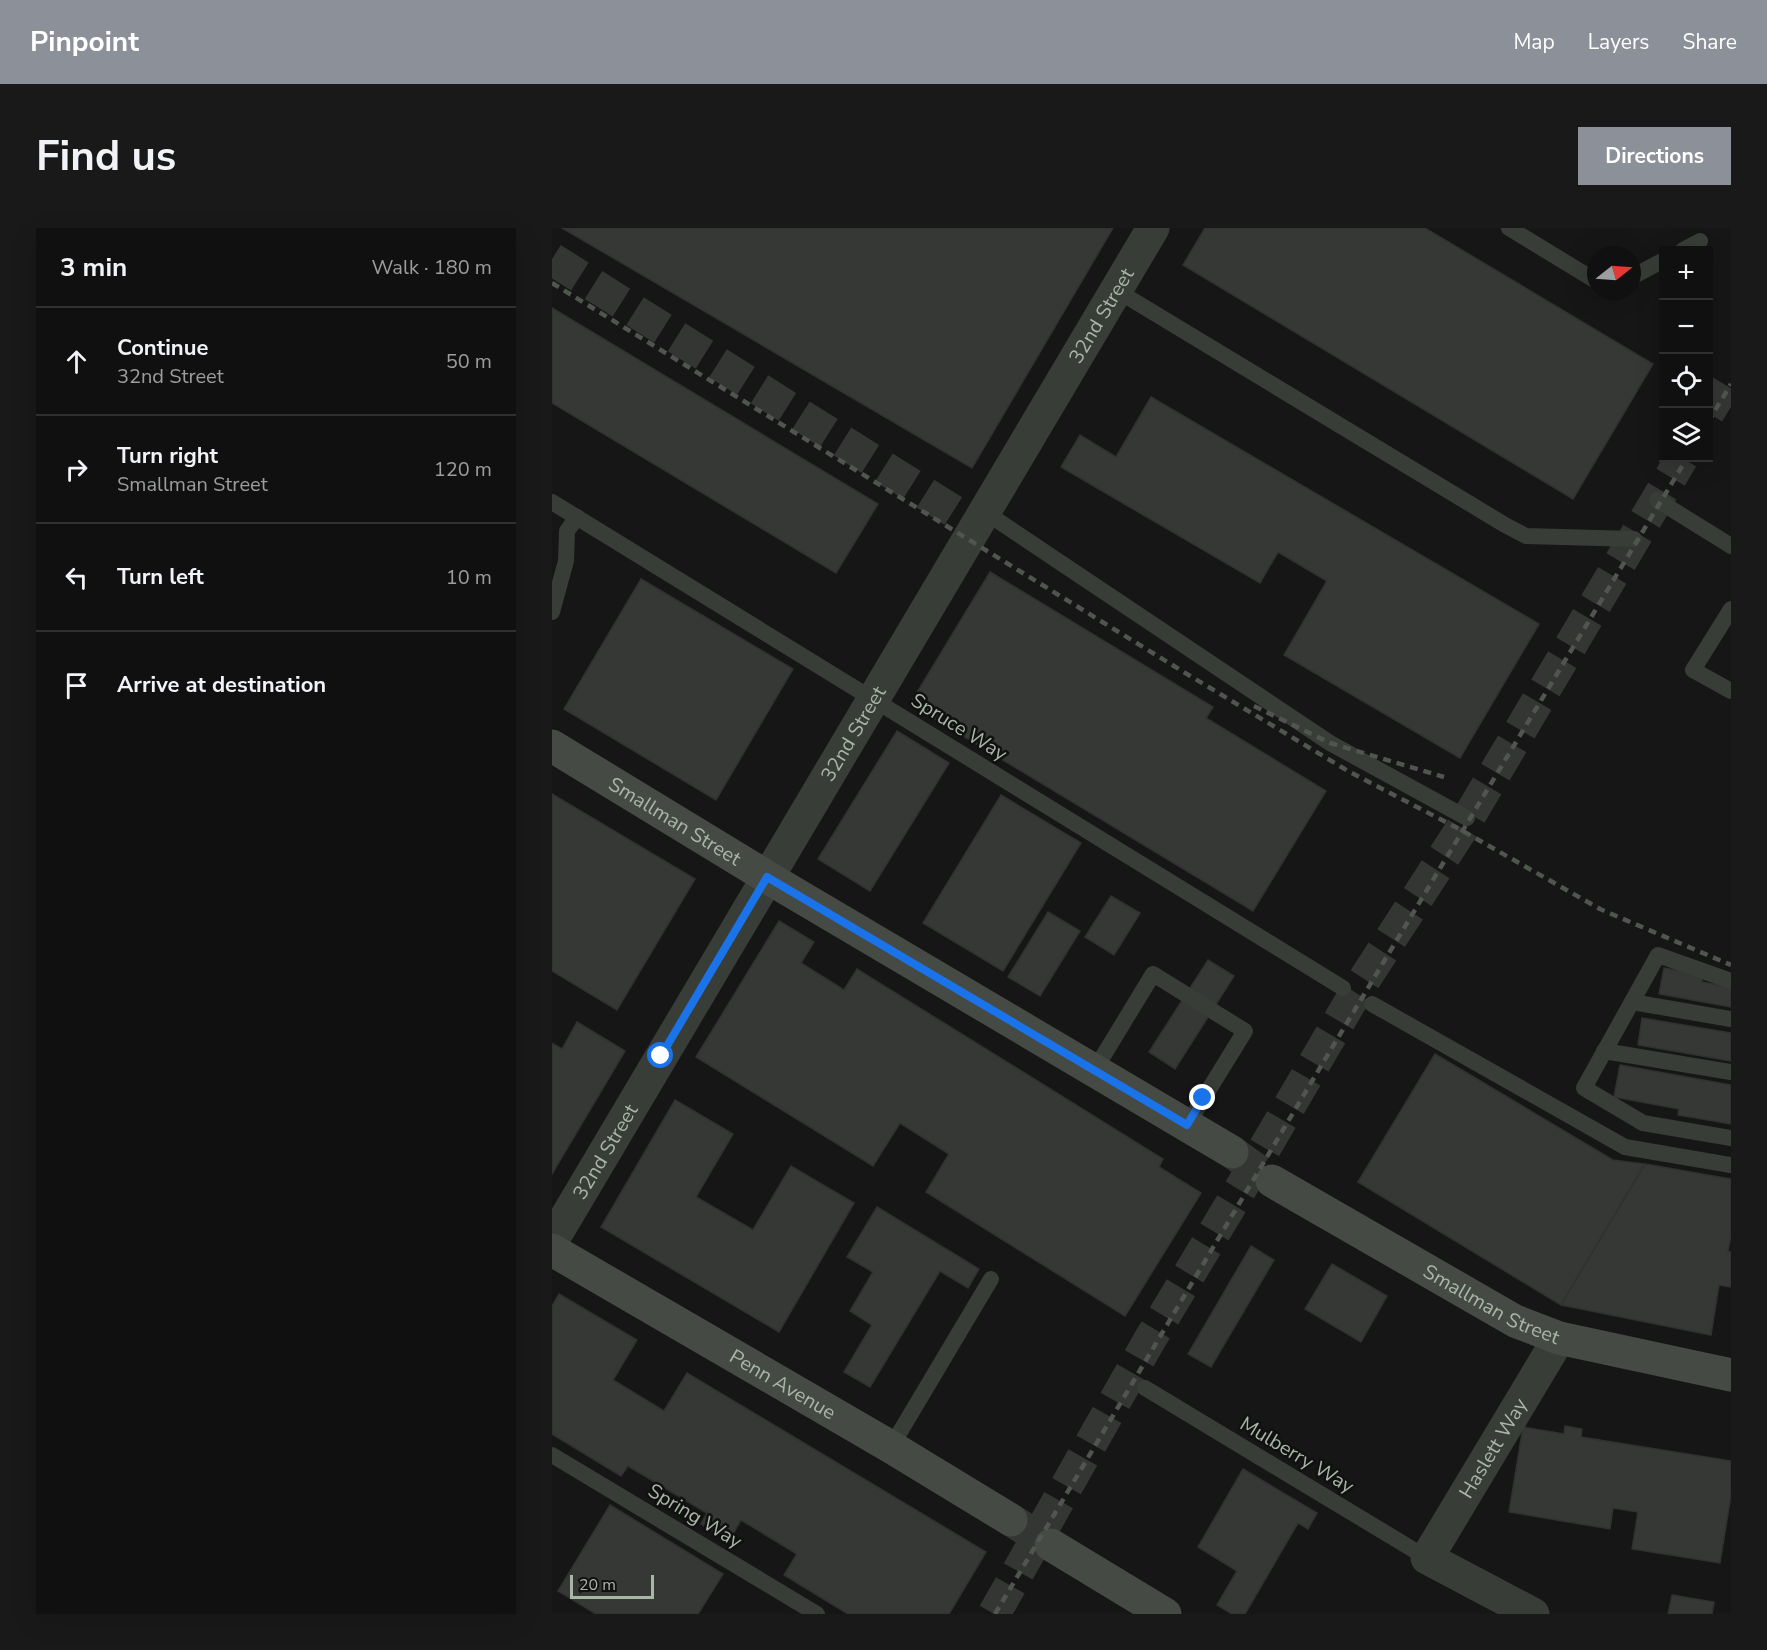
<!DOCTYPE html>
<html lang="en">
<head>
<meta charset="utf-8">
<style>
	:root { --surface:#101010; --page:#191919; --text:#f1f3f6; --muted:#9c9d9f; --line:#303030; --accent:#8c9099 }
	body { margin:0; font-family:"Nunito Sans",sans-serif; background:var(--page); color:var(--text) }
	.controls { position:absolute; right:18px; top:18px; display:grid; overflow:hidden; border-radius:0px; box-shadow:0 6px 24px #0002 }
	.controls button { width:54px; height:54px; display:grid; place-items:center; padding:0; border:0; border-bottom:2px solid var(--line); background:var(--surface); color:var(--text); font:30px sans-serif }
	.compass { position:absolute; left:1035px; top:18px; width:54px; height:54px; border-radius:50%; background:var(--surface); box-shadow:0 6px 24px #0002; rotate:73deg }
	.scale { position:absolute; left:18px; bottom:15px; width:84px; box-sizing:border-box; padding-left:6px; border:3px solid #a9b6a7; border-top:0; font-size:16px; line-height:21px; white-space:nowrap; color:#a9b6a7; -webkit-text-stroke:4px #101110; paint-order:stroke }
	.stop { position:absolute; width:18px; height:18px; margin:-14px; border:4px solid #1a73e8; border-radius:50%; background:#fff }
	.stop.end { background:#1a73e8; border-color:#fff; box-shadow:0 2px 6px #0008 }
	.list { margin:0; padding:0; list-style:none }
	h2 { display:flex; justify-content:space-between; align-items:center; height:78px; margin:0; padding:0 24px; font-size:26px }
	h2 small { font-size:20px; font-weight:400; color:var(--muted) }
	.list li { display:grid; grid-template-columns:39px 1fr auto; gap:18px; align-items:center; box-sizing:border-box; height:108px; padding:0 24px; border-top:2px solid var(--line) }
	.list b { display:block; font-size:22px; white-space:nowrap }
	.list p { margin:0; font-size:20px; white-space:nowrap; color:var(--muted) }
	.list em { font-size:20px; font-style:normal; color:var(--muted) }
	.icon { flex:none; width:33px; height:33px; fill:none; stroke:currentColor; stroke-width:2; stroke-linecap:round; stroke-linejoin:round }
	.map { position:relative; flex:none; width:1179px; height:1386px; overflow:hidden; border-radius:0px }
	header { display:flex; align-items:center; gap:36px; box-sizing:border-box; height:84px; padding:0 30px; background:var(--accent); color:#fff }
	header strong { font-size:28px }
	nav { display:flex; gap:33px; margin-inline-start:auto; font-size:21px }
	.intro { display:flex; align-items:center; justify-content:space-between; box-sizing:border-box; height:144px; padding:0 36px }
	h1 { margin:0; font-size:42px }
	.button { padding:15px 27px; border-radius:0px; background:var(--accent); color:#fff; font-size:21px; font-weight:700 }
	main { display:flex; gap:36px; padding:0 36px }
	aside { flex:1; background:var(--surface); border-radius:0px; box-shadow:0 6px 24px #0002 }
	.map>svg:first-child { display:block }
	.building { fill:#353835; stroke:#2f322f; stroke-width:1.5 }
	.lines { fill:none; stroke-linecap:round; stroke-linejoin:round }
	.street-tunnel { stroke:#333632; stroke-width:33; stroke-dasharray:33 16; stroke-linecap:butt }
	.secondary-tunnel { stroke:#333632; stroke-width:33; stroke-dasharray:33 16; stroke-linecap:butt }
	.lane { stroke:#383d38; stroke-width:16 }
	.street { stroke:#383d38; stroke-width:33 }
	.secondary { stroke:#454b44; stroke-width:33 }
	.rail { stroke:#50564f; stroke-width:4.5; stroke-dasharray:8 6; stroke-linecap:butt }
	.route { stroke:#1a73e8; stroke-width:8 }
	.labels { text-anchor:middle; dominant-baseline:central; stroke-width:5; stroke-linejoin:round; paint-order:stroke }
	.street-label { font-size:20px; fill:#a9b6a7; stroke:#101110 }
</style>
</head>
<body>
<header>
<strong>Pinpoint</strong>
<nav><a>Map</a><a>Layers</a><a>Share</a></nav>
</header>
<div class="intro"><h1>Find us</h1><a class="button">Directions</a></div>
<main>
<aside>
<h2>3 min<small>Walk · 180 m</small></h2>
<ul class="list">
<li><svg class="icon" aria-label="ahead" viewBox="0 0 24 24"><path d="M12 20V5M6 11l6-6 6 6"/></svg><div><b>Continue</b><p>32nd Street</p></div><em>50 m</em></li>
<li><svg class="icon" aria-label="right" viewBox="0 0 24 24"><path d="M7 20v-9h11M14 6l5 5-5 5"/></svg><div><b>Turn right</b><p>Smallman Street</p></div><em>120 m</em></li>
<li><svg class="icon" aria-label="left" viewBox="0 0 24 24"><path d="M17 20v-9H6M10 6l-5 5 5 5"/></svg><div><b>Turn left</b></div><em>10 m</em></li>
<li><svg class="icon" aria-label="arrive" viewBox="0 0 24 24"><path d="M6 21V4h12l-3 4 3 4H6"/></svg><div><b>Arrive at destination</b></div></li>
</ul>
</aside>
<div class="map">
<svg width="1179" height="1386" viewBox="0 0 1179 1386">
	<rect width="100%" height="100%" fill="#151615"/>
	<g class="building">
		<polygon points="10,0 561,0 420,240"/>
		<polygon points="653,0 873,0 1101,136 1021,271 631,37"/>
		<polygon points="0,80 326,276 284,345 0,175"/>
		<polygon points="599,169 987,396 908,530 732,427 775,353 726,324 708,355 509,239 528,207 564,229"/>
		<polygon points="438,344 661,479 654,490 774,563 701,683 358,476"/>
		<polygon points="89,351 241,441 164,572 12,481"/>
		<polygon points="345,503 397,535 318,663 266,631"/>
		<polygon points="0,566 143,651 65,782 0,743"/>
		<polygon points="449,567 529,615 451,743 371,695"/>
		<polygon points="559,668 588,685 562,727 533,709"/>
		<polygon points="496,684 528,703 488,768 456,749"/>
		<polygon points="227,693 262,714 249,735 292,762 305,741 611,931 607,939 649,965 573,1088 374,964 397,926 348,895 321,938 144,829"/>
		<polygon points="656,732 682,748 623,841 597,824"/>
		<polygon points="1112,740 1151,747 1150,754 1179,759 1179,779 1107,766"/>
		<polygon points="1090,790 1179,805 1179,833 1086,817"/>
		<polygon points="25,794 73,823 0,946 0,815 10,821"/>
		<polygon points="883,826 1061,932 1093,936 1009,1077 806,954"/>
		<polygon points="1068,837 1179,857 1179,896 1126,887 1127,881 1062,869"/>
		<polygon points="123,872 181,906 144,969 201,1002 239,938 302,975 227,1104 49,999"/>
		<polygon points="1093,936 1179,951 1179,1008 1176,1023 1179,1024 1179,1059 1167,1057 1159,1107 1009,1077"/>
		<polygon points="325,979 427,1041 416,1060 388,1043 318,1159 292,1144 320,1097 298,1083 321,1044 295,1029"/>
		<polygon points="699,1018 722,1032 659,1139 636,1126"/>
		<polygon points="780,1036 835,1068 809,1114 753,1081"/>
		<polygon points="7,1066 85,1112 61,1152 112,1183 135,1145 434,1324 397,1386 296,1386 232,1347 245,1326 189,1292 177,1313 149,1296 155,1285 76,1238 69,1248 0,1206 0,1078"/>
		<polygon points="1013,1198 1030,1201 1029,1209 1179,1233 1179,1267 1168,1335 1080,1321 1086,1284 1061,1280 1058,1301 957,1284 971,1199 1012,1206"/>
		<polygon points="691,1241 765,1285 756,1301 746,1295 693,1386 680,1386 665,1377 685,1343 646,1319"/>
		<polygon points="58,1277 171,1346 146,1386 44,1386 6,1363"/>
		<polygon points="1120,1367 1162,1374 1160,1386 1116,1386"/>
	</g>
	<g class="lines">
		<g class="street-tunnel">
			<polyline points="0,31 425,298"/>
			<polyline points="1156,185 1179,147"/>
			<polyline points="442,1386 597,1113 701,940 803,766 909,602 1130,230"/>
		</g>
		<g class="secondary-tunnel">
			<polyline points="680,924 720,953"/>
			<polyline points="459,1292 499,1317"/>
		</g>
		<g class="lane">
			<polyline points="957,0 1044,53"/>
			<polyline points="1131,22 1148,13"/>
			<polyline points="1080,49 1112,32"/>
			<polyline points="564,62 953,297 974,308 1082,311"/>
			<polyline points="1105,272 1179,318"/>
			<polyline points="0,274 791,760"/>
			<polyline points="433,284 778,515 915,590"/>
			<polyline points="1179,381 1141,442 1179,463"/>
			<polyline points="0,384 14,333 15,303 25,289"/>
			<polyline points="1179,753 1106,727 1032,860 1091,895 1179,910"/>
			<polyline points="1080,774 1179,791"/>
			<polyline points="820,776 1073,919 1179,937"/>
			<polyline points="1052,823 1179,844"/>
			<polyline points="542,843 601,746 693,803 635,897"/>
			<polyline points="593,1160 875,1330"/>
			<polyline points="339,1219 439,1051"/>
			<polyline points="0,1227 265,1386"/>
		</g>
		<g class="street">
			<path id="s1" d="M 0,1013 L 601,0"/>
			<path id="s2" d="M 981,1386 L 875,1330 L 1007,1110"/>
		</g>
		<g class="secondary">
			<path id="s3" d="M 0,518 L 215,649 L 680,924"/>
			<path id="s4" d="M 720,953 L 963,1093 L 1007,1110 L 1179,1147"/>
			<path id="s5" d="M 0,1022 L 339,1219 L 459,1292"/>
			<polyline points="499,1317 613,1386"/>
		</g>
		<g class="rail">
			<polyline points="0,55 630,443 796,543 909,602 1048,681 1179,737"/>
			<polyline points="1156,194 1179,156"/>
			<polyline points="702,478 778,515 892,549"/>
			<polyline points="443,1386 772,833 1135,230"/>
		</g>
	</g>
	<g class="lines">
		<polyline class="route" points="109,828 215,649 635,897 651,870"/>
	</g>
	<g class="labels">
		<g class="street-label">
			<text stroke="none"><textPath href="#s1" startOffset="1076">32nd Street</textPath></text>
			<text transform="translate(407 499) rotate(32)">Spruce Way</text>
			<text stroke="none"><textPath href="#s1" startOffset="590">32nd Street</textPath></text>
			<text stroke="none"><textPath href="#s3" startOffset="144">Smallman Street</textPath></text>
			<text stroke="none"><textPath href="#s1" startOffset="104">32nd Street</textPath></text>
			<text stroke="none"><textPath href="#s4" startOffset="252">Smallman Street</textPath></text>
			<text stroke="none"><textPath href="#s5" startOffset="267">Penn Avenue</textPath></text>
			<text stroke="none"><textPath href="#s2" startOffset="248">Haslett Way</textPath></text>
			<text transform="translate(745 1227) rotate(31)">Mulberry Way</text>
			<text transform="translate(143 1288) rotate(31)">Spring Way</text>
		</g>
	</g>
</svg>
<div class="controls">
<button>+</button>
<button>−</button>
<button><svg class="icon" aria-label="locate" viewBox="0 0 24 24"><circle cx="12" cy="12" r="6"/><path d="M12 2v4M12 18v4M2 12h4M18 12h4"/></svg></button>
<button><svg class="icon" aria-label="layers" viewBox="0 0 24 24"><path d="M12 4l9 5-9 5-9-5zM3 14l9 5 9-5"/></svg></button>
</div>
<svg class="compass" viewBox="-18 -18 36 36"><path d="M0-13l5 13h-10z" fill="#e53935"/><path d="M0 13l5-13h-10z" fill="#9c9d9f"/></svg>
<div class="scale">20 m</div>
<div class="stop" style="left:109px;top:828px"></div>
<div class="stop end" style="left:651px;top:870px"></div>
</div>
</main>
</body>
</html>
